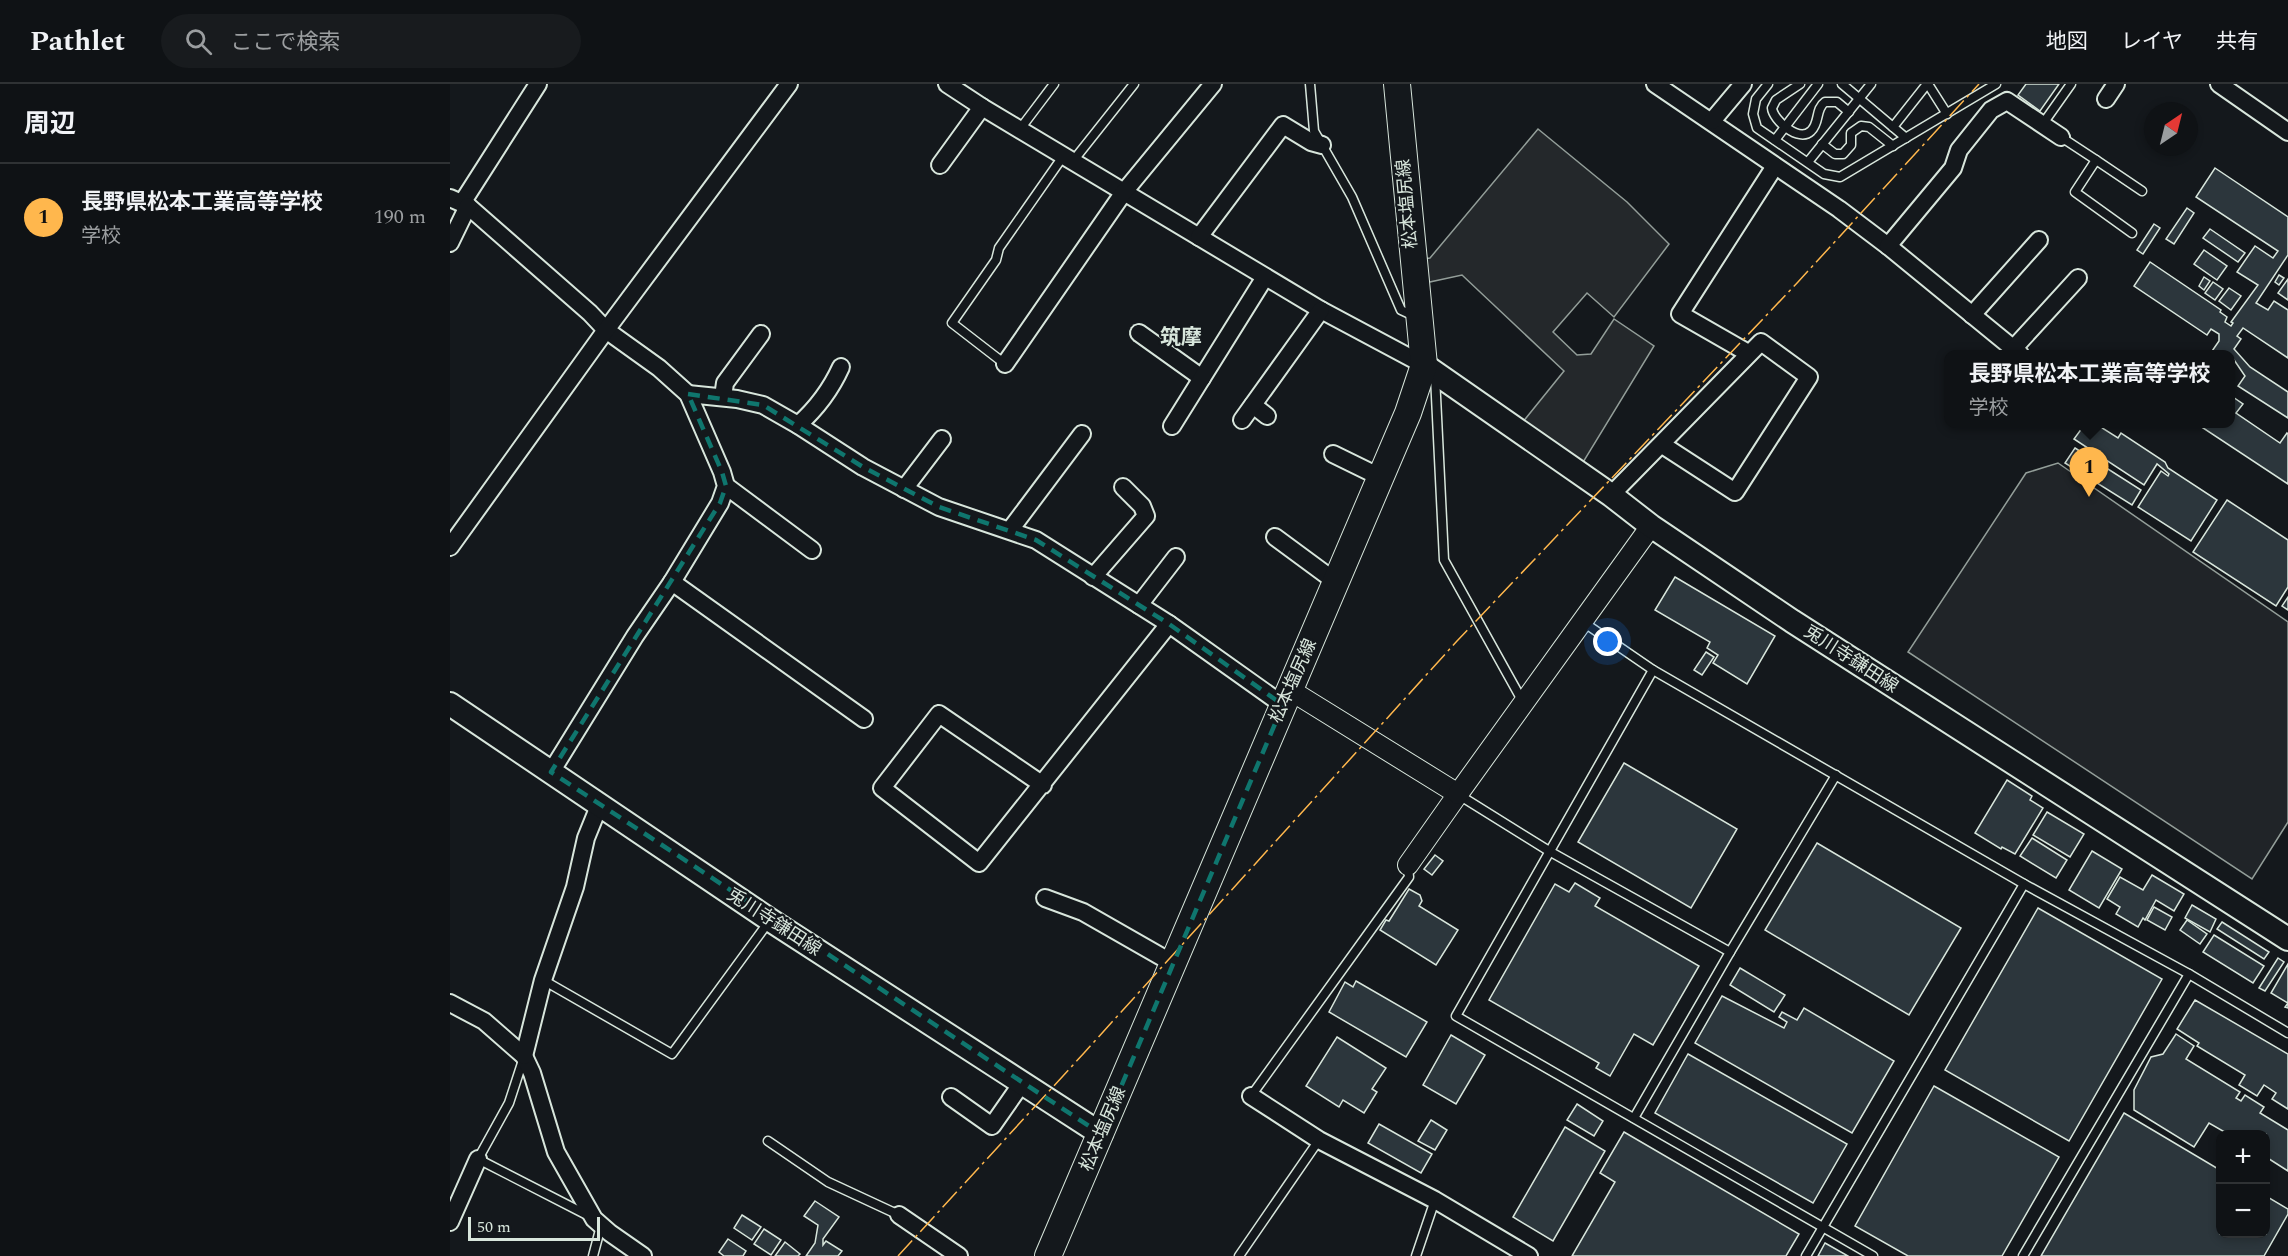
<!DOCTYPE html>
<html lang="ja">
<head>
<meta charset="utf-8">
<style>
	:root { --surface:#0f1215; --page:#181b1e; --text:#f1f3f6; --muted:#9b9ea0; --line:#2f3234; --accent:#ffb74d }
	body { margin:0; font-family:Spectral,"Noto Sans JP",serif; background:var(--page); color:var(--text) }
	.controls { position:absolute; right:18px; bottom:18px; display:grid; overflow:hidden; border-radius:12px; box-shadow:0 3px 9px #0003 }
	.controls button { width:54px; height:54px; display:grid; place-items:center; padding:0; border:0; border-bottom:2px solid var(--line); background:var(--surface); color:var(--text); font:30px sans-serif }
	.compass { position:absolute; left:1694px; top:18px; width:54px; height:54px; border-radius:50%; background:var(--surface); box-shadow:0 3px 9px #0003; rotate:35deg }
	.scale { position:absolute; left:18px; bottom:15px; width:132px; box-sizing:border-box; padding-left:6px; border:3px solid #d8e6dc; border-top:0; font-size:16px; line-height:21px; white-space:nowrap; color:#d8e6dc; -webkit-text-stroke:4px #14181c; paint-order:stroke }
	.you { position:absolute; left:1158px; top:558px; width:21px; height:21px; margin:-15px; border:4px solid #fff; border-radius:50%; background:#1a73e8; box-shadow:0 0 0 9px #1a73e833 }
	.badge { display:grid; place-items:center; width:39px; height:39px; border-radius:50%; background:var(--accent); color:#111; font-size:20px; font-weight:700 }
	.pin { position:absolute; translate:-50% -50px; filter:drop-shadow(0 2px 3px #0008) }
	.pin::after { content:''; position:absolute; top:32px; width:21px; height:18px; background:inherit; clip-path:polygon(0 0,100% 0,50% 100%) }
	.popup { position:absolute; left:1494px; top:266px; width:291px; height:78px; box-sizing:border-box; display:grid; place-content:center; border-radius:12px; background:var(--surface); filter:drop-shadow(0 2px 4px #0005); font-size:20px; white-space:nowrap; color:var(--muted) }
	.popup b { font-size:22px; color:var(--text) }
	.popup::after { content:''; position:absolute; left:50%; top:100%; margin-left:-12px; border:12px solid transparent; border-top-color:var(--surface) }
	.list { margin:0; padding:0; list-style:none }
	h2 { display:flex; justify-content:space-between; align-items:center; height:78px; margin:0; padding:0 24px; font-size:26px }
	h2 small { font-size:20px; font-weight:400; color:var(--muted) }
	.list li { display:grid; grid-template-columns:39px 1fr auto; gap:18px; align-items:center; box-sizing:border-box; height:108px; padding:0 24px; border-top:2px solid var(--line) }
	.list b { display:block; font-size:22px; white-space:nowrap }
	.list p { margin:0; font-size:20px; white-space:nowrap; color:var(--muted) }
	.list em { font-size:20px; font-style:normal; color:var(--muted) }
	.icon { flex:none; width:33px; height:33px; fill:none; stroke:currentColor; stroke-width:2; stroke-linecap:round; stroke-linejoin:round }
	.map { position:relative; flex:none; width:1838px; height:1172px; overflow:hidden }
	header { display:flex; align-items:center; gap:36px; box-sizing:border-box; height:84px; padding:0 30px; background:var(--surface); border-bottom:2px solid var(--line) }
	header strong { font-size:28px }
	nav { display:flex; gap:33px; margin-inline-start:auto; font-size:21px }
	.search { width:420px; height:54px; background:var(--page); display:flex; align-items:center; gap:15px; box-sizing:border-box; padding:0 21px; border-radius:33px; color:var(--muted); font-size:22px }
	main { display:flex }
	aside { flex:1; background:var(--surface) }
	.map>svg:first-child { display:block }
	.green { fill:#202428; stroke:#939e99; stroke-width:1.5 }
	.parking { fill:#24282b; stroke:#939e99; stroke-width:1.5 }
	.building { fill:#2c363c; stroke:#d8e6dc; stroke-width:1.5 }
	.lines { fill:none; stroke-linecap:round; stroke-linejoin:round }
	.service-casing { stroke:#d8e6dc; stroke-width:11 }
	.minor-casing { stroke:#d8e6dc; stroke-width:20 }
	.tertiary-casing { stroke:#d8e6dc; stroke-width:22 }
	.secondary-casing { stroke:#d8e6dc; stroke-width:26 }
	.primary-casing { stroke:#d8e6dc; stroke-width:28 }
	.service { stroke:#14181c; stroke-width:8 }
	.minor { stroke:#14181c; stroke-width:16 }
	.tertiary { stroke:#14181c; stroke-width:20 }
	.secondary { stroke:#14181c; stroke-width:22 }
	.primary { stroke:#14181c; stroke-width:26 }
	.power { stroke:#ffb74d; stroke-width:1.5; stroke-dasharray:21 4.5 3 4.5; stroke-linecap:butt }
	.marked { fill:none; stroke:#0f766e; stroke-width:4.5; stroke-dasharray:12 8; stroke-linejoin:round }
	.labels { text-anchor:middle; dominant-baseline:central; stroke-width:4.5; stroke-linejoin:round; paint-order:stroke }
	.street-label { font-size:18px; fill:#d8e6dc; stroke:#14181c }
	.quarter-label { font-size:21px; font-weight:bold; fill:#d8e6dc; stroke:#14181c }
</style>
</head>
<body>
<header>
<strong>Pathlet</strong>
<div class="search"><svg class="icon" aria-label="search" viewBox="0 0 24 24"><circle cx="10" cy="10" r="6"/><path d="M15 15l6 6"/></svg>ここで検索</div>
<nav><a>地図</a><a>レイヤ</a><a>共有</a></nav>
</header>
<main>
<aside>
<h2>周辺<small></small></h2>
<ul class="list">
<li><span class="badge">1</span><div><b>長野県松本工業高等学校</b><p>学校</p></div><em>190 m</em></li>
</ul>
</aside>
<div class="map">
<svg width="1838" height="1172" viewBox="0 0 1838 1172">
	<rect width="100%" height="100%" fill="#14181c"/>
	<polygon class="green" points="1608,379 1838,538 1838,738 1802,795 1458,568 1576,389"/>
	<polygon class="parking" points="1088,45 1177,118 1219,160 1164,233 1137,209 1103,248 1127,271 1141,270 1164,235 1204,262 1132,380 1072,339 1114,287 1012,191 975,199 972,175 980,174"/>
	<g class="building">
		<polygon points="1576,0 1609,0 1590,27 1568,11"/>
		<polygon points="1765,84 1838,133 1838,171 1806,219 1818,226 1824,217 1838,226 1838,274 1793,244 1787,252 1791,255 1784,265 1800,283 1838,308 1838,334 1788,302 1795,292 1780,270 1777,269 1775,270 1760,270 1769,257 1769,250 1761,245 1757,251 1684,202 1700,178 1771,226 1770,228 1777,233 1775,238 1781,242 1783,239 1781,238 1808,201 1787,188 1805,162 1823,174 1828,167 1746,113"/>
		<polygon points="1737,124 1744,129 1724,160 1716,155"/>
		<polygon points="1704,140 1710,144 1693,170 1687,166"/>
		<polygon points="1760,145 1795,169 1788,178 1753,154"/>
		<polygon points="1754,166 1777,182 1767,196 1744,180"/>
		<polygon points="1829,191 1834,194 1829,201 1825,198"/>
		<polygon points="1754,193 1760,197 1754,206 1749,202"/>
		<polygon points="1838,195 1838,216 1828,209"/>
		<polygon points="1763,198 1773,205 1765,216 1755,209"/>
		<polygon points="1779,204 1791,212 1781,226 1769,217"/>
		<polygon points="1780,311 1793,320 1786,329 1830,359 1837,349 1838,350 1838,400 1747,340 1780,340"/>
		<polygon points="1635,340 1646,340 1668,354 1671,349 1715,378 1718,384 1767,416 1741,457 1688,423 1711,387 1718,392 1719,390 1707,380 1694,401 1624,355"/>
		<polygon points="1625,364 1691,406 1682,421 1615,379"/>
		<polygon points="1777,416 1838,456 1838,503 1826,522 1743,468"/>
		<polygon points="1225,493 1325,552 1297,600 1263,579 1268,571 1257,564 1260,558 1205,526"/>
		<polygon points="1838,513 1838,526 1832,522"/>
		<polygon points="1256,568 1264,573 1252,591 1244,586"/>
		<polygon points="1174,679 1287,745 1241,824 1128,758"/>
		<polygon points="1557,696 1582,712 1580,716 1593,724 1565,770 1552,763 1551,765 1525,749"/>
		<polygon points="1597,728 1634,750 1620,773 1583,751"/>
		<polygon points="1582,754 1617,776 1606,794 1570,772"/>
		<polygon points="1367,759 1511,844 1459,931 1315,846"/>
		<polygon points="1642,767 1672,785 1649,824 1619,806"/>
		<polygon points="985,771 993,777 982,791 974,785"/>
		<polygon points="1702,791 1734,810 1724,827 1706,816 1695,836 1693,834 1688,843 1666,830 1670,823 1657,815 1670,793 1693,806"/>
		<polygon points="1125,799 1150,814 1145,822 1249,882 1203,961 1184,950 1160,992 1146,984 1149,979 1039,916 1105,800 1119,808"/>
		<polygon points="959,805 970,811 972,817 969,822 1008,846 986,881 930,846 936,836 939,837"/>
		<polygon points="1742,821 1766,835 1760,848 1735,834"/>
		<polygon points="1704,823 1722,833 1715,846 1697,836"/>
		<polygon points="1588,824 1712,895 1619,1057 1495,986"/>
		<polygon points="1737,836 1757,850 1750,860 1730,846"/>
		<polygon points="1772,838 1819,868 1814,875 1767,845"/>
		<polygon points="1764,851 1814,882 1803,899 1753,868"/>
		<polygon points="1828,874 1834,878 1815,907 1809,904"/>
		<polygon points="1838,880 1838,924 1835,923 1838,919 1821,909"/>
		<polygon points="1290,884 1335,911 1324,928 1280,901"/>
		<polygon points="906,897 977,938 956,973 879,928 895,898 903,903"/>
		<polygon points="1272,912 1334,944 1337,938 1329,933 1332,928 1347,936 1354,924 1444,977 1402,1049 1245,959"/>
		<polygon points="1745,916 1838,970 1838,1025 1822,1015 1826,1009 1814,1001 1807,1012 1789,1001 1795,991 1747,962 1749,959 1727,945"/>
		<polygon points="1726,950 1744,962 1736,975 1790,1008 1786,1014 1791,1017 1795,1011 1814,1023 1810,1029 1838,1046 1838,1087 1816,1073 1816,1050 1778,1050 1759,1039 1744,1063 1684,1026 1684,1006 1701,973 1713,970"/>
		<polygon points="1001,951 1035,971 1006,1020 973,1001"/>
		<polygon points="887,953 936,984 922,1005 927,1008 914,1029 893,1016 889,1023 856,1002"/>
		<polygon points="1238,970 1397,1060 1363,1119 1205,1029"/>
		<polygon points="1484,1002 1609,1073 1552,1172 1458,1172 1405,1142"/>
		<polygon points="1127,1020 1153,1037 1144,1052 1117,1036"/>
		<polygon points="1674,1029 1770,1086 1770,1150 1816,1150 1816,1112 1838,1125 1838,1130 1814,1172 1591,1172"/>
		<polygon points="981,1036 997,1046 985,1066 968,1057"/>
		<polygon points="929,1040 982,1070 971,1089 918,1059"/>
		<polygon points="1115,1043 1155,1067 1103,1157 1063,1133"/>
		<polygon points="1174,1048 1349,1150 1336,1172 1122,1172 1165,1098 1150,1089"/>
		<polygon points="365,1117 389,1133 373,1155 373,1161 376,1157 392,1167 388,1172 356,1172 365,1159 368,1141 354,1132"/>
		<polygon points="292,1131 311,1143 302,1156 284,1144"/>
		<polygon points="314,1145 331,1156 321,1171 304,1160"/>
		<polygon points="278,1155 296,1167 293,1172 274,1172 269,1168"/>
		<polygon points="335,1158 350,1170 348,1172 325,1172"/>
		<polygon points="1375,1159 1398,1172 1368,1172"/>
	</g>
	<g class="lines">
		<defs>
			<g id="service">
				<polyline points="860,0 864,47 902,113 951,226 966,233"/>
				<polyline points="1318,0 1306,15 1303,30 1307,44 1374,90 1390,93 1546,0"/>
				<path d="M 1350,0 L 1326,16 L 1322,24 C 1323,36 1349,59 1361,47 C 1370,39 1365,25 1375,18 L 1387,18 L 1399,28"/>
				<polyline points="1392,0 1456,54"/>
				<polyline points="1478,0 1497,30"/>
				<polyline points="1592,41 1621,0"/>
				<polyline points="1443,43 1477,0"/>
				<polyline points="570,45 604,0"/>
				<polyline points="1611,53 1646,76"/>
				<polyline points="1325,56 1368,0"/>
				<polyline points="1372,60 1385,70 1393,70 1401,61 1401,49 1411,42 1419,43 1443,62"/>
				<polyline points="623,77 684,0"/>
				<polyline points="1358,78 1421,0"/>
				<polyline points="1682,149 1625,108 1646,76 1692,107"/>
				<polyline points="555,280 502,239 546,176 549,164 614,71"/>
				<polyline points="985,292 994,476 1073,618"/>
				<polyline points="1133,538 1203,586 1574,800 1739,890 1838,949"/>
				<polyline points="1203,586 1006,932 1423,1172"/>
				<polyline points="1009,711 1099,767 1280,868"/>
				<polyline points="93,896 222,970 320,836"/>
				<polyline points="74,973 59,1019 28,1075 139,1132"/>
				<polyline points="801,1012 959,793 958,782"/>
				<polyline points="1184,1034 1280,868 1386,691"/>
				<polyline points="318,1057 378,1098 449,1131"/>
				<polyline points="143,1172 151,1142"/>
				<polyline points="789,1172 869,1056"/>
				<polyline points="966,1172 985,1116"/>
				<polyline points="1356,1172 1574,800"/>
				<polyline points="1573,1172 1739,890"/>
			</g>
			<g id="minor">
				<polyline points="497,0 532,23 871,226 974,281"/>
				<polyline points="1205,0 1389,125 1438,162 1570,270"/>
				<polyline points="1769,0 1838,48"/>
				<polyline points="1656,15 1666,0"/>
				<polyline points="1262,37 1293,0"/>
				<polyline points="490,81 532,23"/>
				<polyline points="0,114 18,122 140,229 156,246 209,284 238,310 272,388 276,402 270,419 222,498 185,552 101,688"/>
				<polyline points="12,119 88,0"/>
				<polyline points="749,153 833,41 861,58 872,61"/>
				<polyline points="0,159 18,122"/>
				<polyline points="1438,162 1503,84 1509,66 1541,26 1557,17 1611,53"/>
				<polyline points="1522,231 1589,156"/>
				<polyline points="689,249 752,294"/>
				<polyline points="1563,265 1628,194"/>
				<polyline points="1298,269 1230,230 1325,82"/>
				<polyline points="555,280 674,108 763,0"/>
				<polyline points="238,310 287,315 313,321 348,341 413,383 489,423 586,456 719,540 833,621"/>
				<polyline points="273,313 275,299 311,250"/>
				<polyline points="803,321 817,332"/>
				<polyline points="792,336 871,226"/>
				<path d="M 348,341 C 366,325 381,305 391,283"/>
				<polyline points="722,342 815,193"/>
				<polyline points="883,370 930,393"/>
				<polyline points="276,402 362,466"/>
				<polyline points="454,405 492,355"/>
				<polyline points="1161,411 1311,258 1359,293 1285,408 1211,360"/>
				<polyline points="560,446 632,350"/>
				<polyline points="825,453 886,498"/>
				<polyline points="0,463 156,246 339,0"/>
				<polyline points="643,493 696,432 692,422 673,403"/>
				<polyline points="222,498 414,635"/>
				<polyline points="689,521 726,473"/>
				<polyline points="593,701 489,630 432,704 529,779 719,540"/>
				<polyline points="595,814 633,828 724,880"/>
				<polyline points="0,919 34,937 74,972 82,989 106,1068 144,1135 160,1149 193,1172"/>
				<polyline points="74,972 93,896 125,803 136,754 149,722"/>
				<polyline points="801,1012 869,1056 985,1116 1079,1172"/>
				<polyline points="501,1013 542,1042 572,999"/>
				<polyline points="449,1131 509,1172"/>
				<polyline points="0,1138 28,1075"/>
			</g>
			<g id="tertiary">
				<polyline points="840,606 1008,710 958,781"/>
				<polyline points="1008,710 1201,442"/>
			</g>
			<g id="secondary">
				<polyline points="974,281 1161,411 1201,442 1342,537 1838,855"/>
				<polyline points="0,620 320,836 651,1050"/>
			</g>
			<polyline id="primary" points="598,1172 958,329 974,281 947,0"/>
		</defs>
		<use href="#service" class="service-casing"/>
		<use href="#minor" class="minor-casing"/>
		<use href="#tertiary" class="tertiary-casing"/>
		<use href="#secondary" class="secondary-casing"/>
		<use href="#primary" class="primary-casing"/>
		<use href="#service" class="service"/>
		<use href="#minor" class="minor"/>
		<use href="#tertiary" class="tertiary"/>
		<use href="#secondary" class="secondary"/>
		<use href="#primary" class="primary"/>
		<polyline class="power" points="448,1172 634,969 1007,557 1348,198 1529,0"/>
	</g>
	<path class="marked" d="M 238,310 L 313,321 L 413,383 L 489,423 L 586,456 L 719,540 L 833,621 L 651,1050 L 101,688 L 270,419 L 276,402 L 272,388 Z"/>
	<g class="labels">
		<g class="street-label">
			<text transform="translate(957 120) rotate(-95)">松本塩尻線</text>
			<text transform="translate(1401 575) rotate(33)">兎川寺鎌田線</text>
			<text transform="translate(843 597) rotate(-66)">松本塩尻線</text>
			<text transform="translate(324 838) rotate(33)">兎川寺鎌田線</text>
			<text transform="translate(653 1045) rotate(-67)">松本塩尻線</text>
		</g>
		<g class="quarter-label">
			<text x="731" y="254">筑摩</text>
		</g>
	</g>
</svg>
<div class="controls">
<button>+</button>
<button>−</button>
</div>
<svg class="compass" viewBox="-18 -18 36 36"><path d="M0-13l5 13h-10z" fill="#e53935"/><path d="M0 13l5-13h-10z" fill="#9b9ea0"/></svg>
<div class="scale">50 m</div>
<div class="you"></div>
<div class="pin badge" style="left:1639px;top:413px">1</div>
<div class="popup"><b>長野県松本工業高等学校</b>学校</div>
</div>
</main>
</body>
</html>
